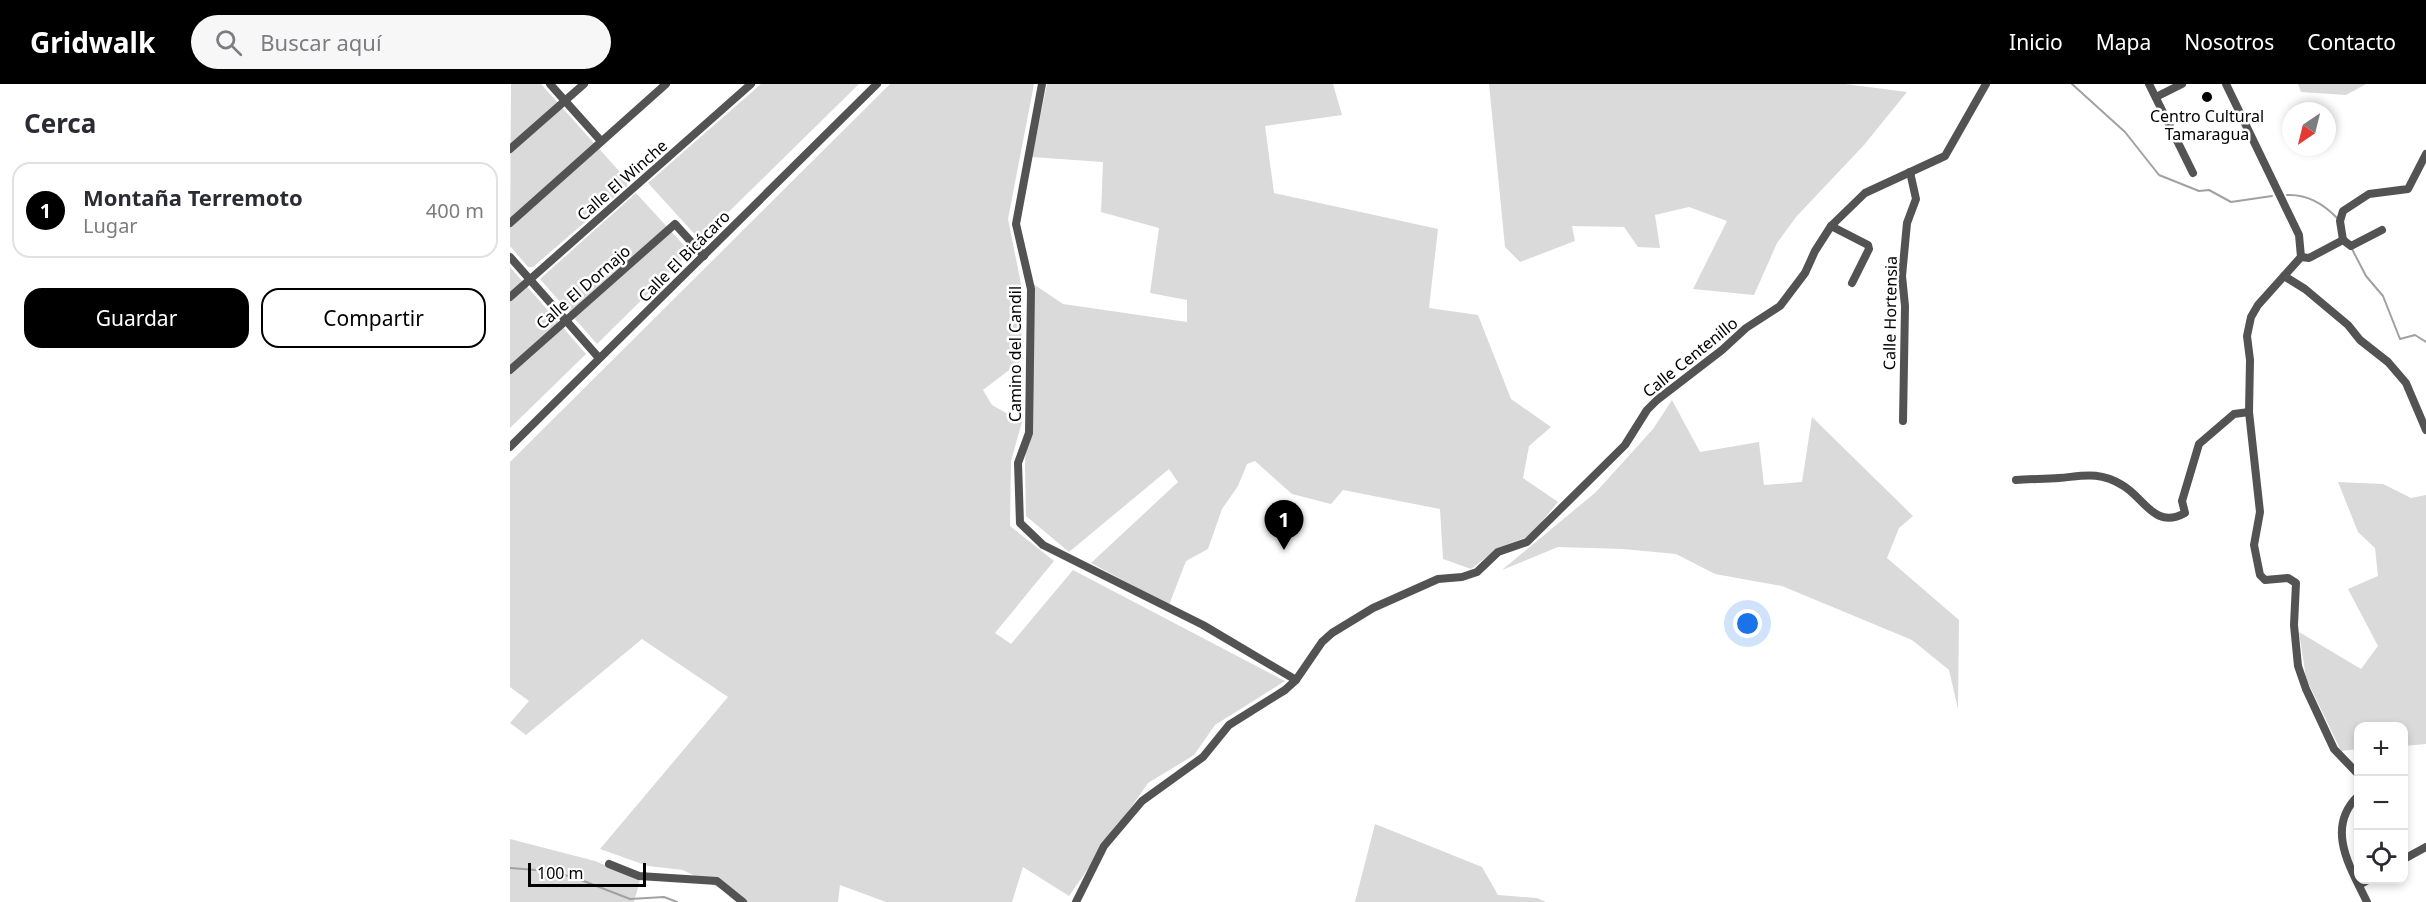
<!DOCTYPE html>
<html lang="es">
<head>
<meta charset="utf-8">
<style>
	:root { --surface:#fff; --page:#f7f7f7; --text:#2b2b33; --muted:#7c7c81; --line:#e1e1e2; --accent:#000 }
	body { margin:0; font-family:"Noto Sans",sans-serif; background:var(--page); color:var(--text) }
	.controls { position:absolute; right:18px; bottom:18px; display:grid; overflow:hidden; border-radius:12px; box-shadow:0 3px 9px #0003 }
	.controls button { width:54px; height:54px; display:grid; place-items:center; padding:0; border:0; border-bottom:2px solid var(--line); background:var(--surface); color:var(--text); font:30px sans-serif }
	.compass { position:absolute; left:1772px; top:18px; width:54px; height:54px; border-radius:50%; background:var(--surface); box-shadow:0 3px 9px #0003; rotate:215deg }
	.scale { position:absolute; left:18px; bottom:15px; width:118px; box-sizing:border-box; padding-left:6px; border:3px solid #000; border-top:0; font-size:16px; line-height:21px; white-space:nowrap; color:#000; -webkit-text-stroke:4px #fff; paint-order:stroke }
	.you { position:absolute; left:1238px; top:540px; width:21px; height:21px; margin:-15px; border:4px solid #fff; border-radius:50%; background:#1a73e8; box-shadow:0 0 0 9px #1a73e833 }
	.badge { display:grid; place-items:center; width:39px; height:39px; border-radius:50%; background:var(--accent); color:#fff; font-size:20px; font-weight:700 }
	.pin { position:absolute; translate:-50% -50px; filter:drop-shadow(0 2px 3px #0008) }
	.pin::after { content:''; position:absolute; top:32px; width:21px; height:18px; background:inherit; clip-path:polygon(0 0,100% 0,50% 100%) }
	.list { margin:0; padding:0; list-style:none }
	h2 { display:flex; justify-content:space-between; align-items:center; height:78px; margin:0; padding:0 24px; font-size:26px }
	h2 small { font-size:20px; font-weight:400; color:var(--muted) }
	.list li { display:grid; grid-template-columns:39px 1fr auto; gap:18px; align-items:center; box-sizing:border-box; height:96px; margin:0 12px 12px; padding:0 12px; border:2px solid var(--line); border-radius:18px }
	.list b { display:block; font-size:22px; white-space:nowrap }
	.list p { margin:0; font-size:20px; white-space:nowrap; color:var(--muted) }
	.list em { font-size:20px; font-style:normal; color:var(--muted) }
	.actions { display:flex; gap:12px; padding:18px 24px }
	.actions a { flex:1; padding:14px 0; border:2px solid var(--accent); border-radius:18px; text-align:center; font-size:21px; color:var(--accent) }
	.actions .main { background:var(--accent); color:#fff }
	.icon { flex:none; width:33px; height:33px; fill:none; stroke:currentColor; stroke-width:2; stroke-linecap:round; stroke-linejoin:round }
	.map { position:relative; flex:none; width:1916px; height:818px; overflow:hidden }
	header { display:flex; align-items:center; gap:36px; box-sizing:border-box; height:84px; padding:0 30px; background:var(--accent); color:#fff }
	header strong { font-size:28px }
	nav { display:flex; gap:33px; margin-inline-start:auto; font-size:21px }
	.search { width:420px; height:54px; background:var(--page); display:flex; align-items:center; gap:15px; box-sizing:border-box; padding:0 21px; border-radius:33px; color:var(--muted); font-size:22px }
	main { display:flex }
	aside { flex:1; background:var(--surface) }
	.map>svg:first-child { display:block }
	.green { fill:#dadada }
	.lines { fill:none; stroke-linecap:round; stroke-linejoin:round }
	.stream { stroke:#a1a1a1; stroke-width:2 }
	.street { stroke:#535353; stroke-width:8 }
	.poi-dot { fill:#000; stroke:#fff; stroke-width:2 }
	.labels { text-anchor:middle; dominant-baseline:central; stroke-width:5; stroke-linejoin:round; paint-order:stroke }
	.poi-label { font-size:16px; fill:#000; stroke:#fff }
	.street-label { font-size:16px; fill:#000; stroke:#fff }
</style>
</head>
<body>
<header>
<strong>Gridwalk</strong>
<div class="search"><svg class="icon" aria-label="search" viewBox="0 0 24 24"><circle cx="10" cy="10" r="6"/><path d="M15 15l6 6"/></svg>Buscar aquí</div>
<nav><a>Inicio</a><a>Mapa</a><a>Nosotros</a><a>Contacto</a></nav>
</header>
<main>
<aside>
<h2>Cerca<small></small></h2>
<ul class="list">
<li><span class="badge">1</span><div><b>Montaña Terremoto</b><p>Lugar</p></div><em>400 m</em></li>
</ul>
<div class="actions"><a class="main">Guardar</a><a>Compartir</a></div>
</aside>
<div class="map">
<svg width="1916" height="818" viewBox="0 0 1916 818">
	<rect width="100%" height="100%" fill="#fff"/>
	<g class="green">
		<polygon points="1,0 31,0 117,96 117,102 23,183 18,183 0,162"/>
		<polygon points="251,0 349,0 190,156 138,99"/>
		<polygon points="380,0 524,0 498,135 512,205 511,277 473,306 482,321 512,338 501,377 500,442 544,477 485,549 501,560 563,486 775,597 705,641 684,671 638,699 559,812 513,783 502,818 376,818 330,801 328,818 237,818 173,786 138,782 90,765 218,613 132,555 16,651 0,639 19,617 0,603 0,378"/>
		<polygon points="537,0 823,0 832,31 755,42 764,109 928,145 919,224 968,231 1001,315 1041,343 1019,362 1013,394 1048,418 1020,452 988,464 961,485 933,475 930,425 833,406 821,420 782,410 745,377 737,380 728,402 712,425 698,465 676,477 659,521 581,479 668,398 659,385 559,468 516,432 515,382 522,199 553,220 677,238 677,216 640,209 649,144 591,128 593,78 522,73"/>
		<polygon points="979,0 1335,0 1397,8 1354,61 1286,133 1267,159 1244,211 1183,205 1217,137 1179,123 1145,131 1150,164 1128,163 1114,143 1062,142 1065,157 1010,178 995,163"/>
		<polygon points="1788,0 1856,0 1836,11 1791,8"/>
		<polygon points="126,109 180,168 87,260 30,195"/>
		<polygon points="0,183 76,270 0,344"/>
		<polygon points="1162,316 1190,368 1249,358 1254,401 1292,398 1302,333 1403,432 1389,444 1377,474 1449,536 1448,625 1439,586 1402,556 1272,502 1205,490 1166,470 1113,465 1048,463 992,486 1086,408 1143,345"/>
		<polygon points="1828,398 1873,400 1901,414 1916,411 1916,660 1894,662 1894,642 1848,642 1848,665 1831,667 1796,594 1789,548 1851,585 1868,562 1838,505 1868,492 1865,464 1848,448"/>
		<polygon points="865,740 972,783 988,811 1027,814 1036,818 845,818"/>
		<polygon points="0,755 85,777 130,796 124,818 0,818"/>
	</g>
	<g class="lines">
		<g class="stream">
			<polyline points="1562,0 1615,48 1649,91 1689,107 1699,106 1721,118 1762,112"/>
			<path d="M 1777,111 C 1798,110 1814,120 1828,135"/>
			<polyline points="1842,165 1856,192 1873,212 1890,255 1905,251 1916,258"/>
			<polyline points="0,784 39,787 66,794 120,815 154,813 167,818"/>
		</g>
		<g class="street">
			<polyline points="40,0 91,57"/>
			<polyline points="532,0 506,140 521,205 519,349 508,379 510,439 533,461 693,541 786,596"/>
			<polyline points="1639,0 1683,89"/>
			<polyline points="1716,0 1789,151 1791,173 1748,221 1741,233 1737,252 1740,276 1739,328 1750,428 1744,461 1750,491 1755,496 1778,494 1786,499 1784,541 1788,582 1796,605 1824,665 1848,690"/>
			<polyline points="1646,13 1672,0"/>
			<polyline points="0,65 74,0"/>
			<polyline points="0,139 156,0"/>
			<polyline points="1321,142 1358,161 1359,165 1342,199"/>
			<polyline points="1833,156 1830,137 1833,127 1859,110 1898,105 1916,70"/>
			<polyline points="0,173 89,274"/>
			<polyline points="1791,173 1799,174 1833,156 1841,162 1872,146"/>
			<polyline points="1774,192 1795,205 1838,241 1850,256 1878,278 1896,299 1916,346"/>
			<polyline points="0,213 241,0"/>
			<polyline points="0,286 165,140 194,172"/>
			<polyline points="1393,337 1395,222 1392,192 1397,139 1406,115 1400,88"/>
			<polyline points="0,363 367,0"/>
			<path d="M 1506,396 C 1520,395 1534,395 1549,394 C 1573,392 1589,387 1612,401 C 1634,413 1644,446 1675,429 L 1672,417 L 1689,360 L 1724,330 L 1739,328"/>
			<path d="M 1848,712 C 1815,744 1840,783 1857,818"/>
			<polyline points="1894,775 1916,763"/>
			<polyline points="99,780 129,792 207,797 233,818"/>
			<polyline points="1849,801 1858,796"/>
			<polyline points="566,818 594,762 632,717 693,673 719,641 775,606 786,596 812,558 822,549 863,524 928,495 952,493 967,488 988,468 1017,458 1115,361 1137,326 1147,316 1212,266 1236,244 1270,222 1295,189 1305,167 1321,142 1355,109 1435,72 1476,0"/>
		</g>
	</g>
	<circle class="poi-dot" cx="1697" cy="13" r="6"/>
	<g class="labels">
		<g class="poi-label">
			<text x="1697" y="32">Centro Cultural<tspan x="1697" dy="18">Tamaragua</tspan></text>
		</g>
		<g class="street-label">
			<text transform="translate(112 96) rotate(-41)">Calle El Winche</text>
			<text transform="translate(174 172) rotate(-45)">Calle El Bicácaro</text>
			<text transform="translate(73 203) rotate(-41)">Calle El Dornajo</text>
			<text transform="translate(1380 229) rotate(-89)">Calle Hortensia</text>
			<text transform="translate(505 270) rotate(-90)">Camino del Candil</text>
			<text transform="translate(1180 273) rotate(-39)">Calle Centenillo</text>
		</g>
	</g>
</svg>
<div class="controls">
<button>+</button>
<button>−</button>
<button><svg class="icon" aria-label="locate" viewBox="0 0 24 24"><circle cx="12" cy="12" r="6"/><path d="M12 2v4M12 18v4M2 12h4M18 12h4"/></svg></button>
</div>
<svg class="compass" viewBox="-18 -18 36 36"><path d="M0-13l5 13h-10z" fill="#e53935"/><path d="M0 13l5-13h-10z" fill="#7c7c81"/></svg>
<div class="scale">100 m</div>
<div class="you"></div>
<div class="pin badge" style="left:774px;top:466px">1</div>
</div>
</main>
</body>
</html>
